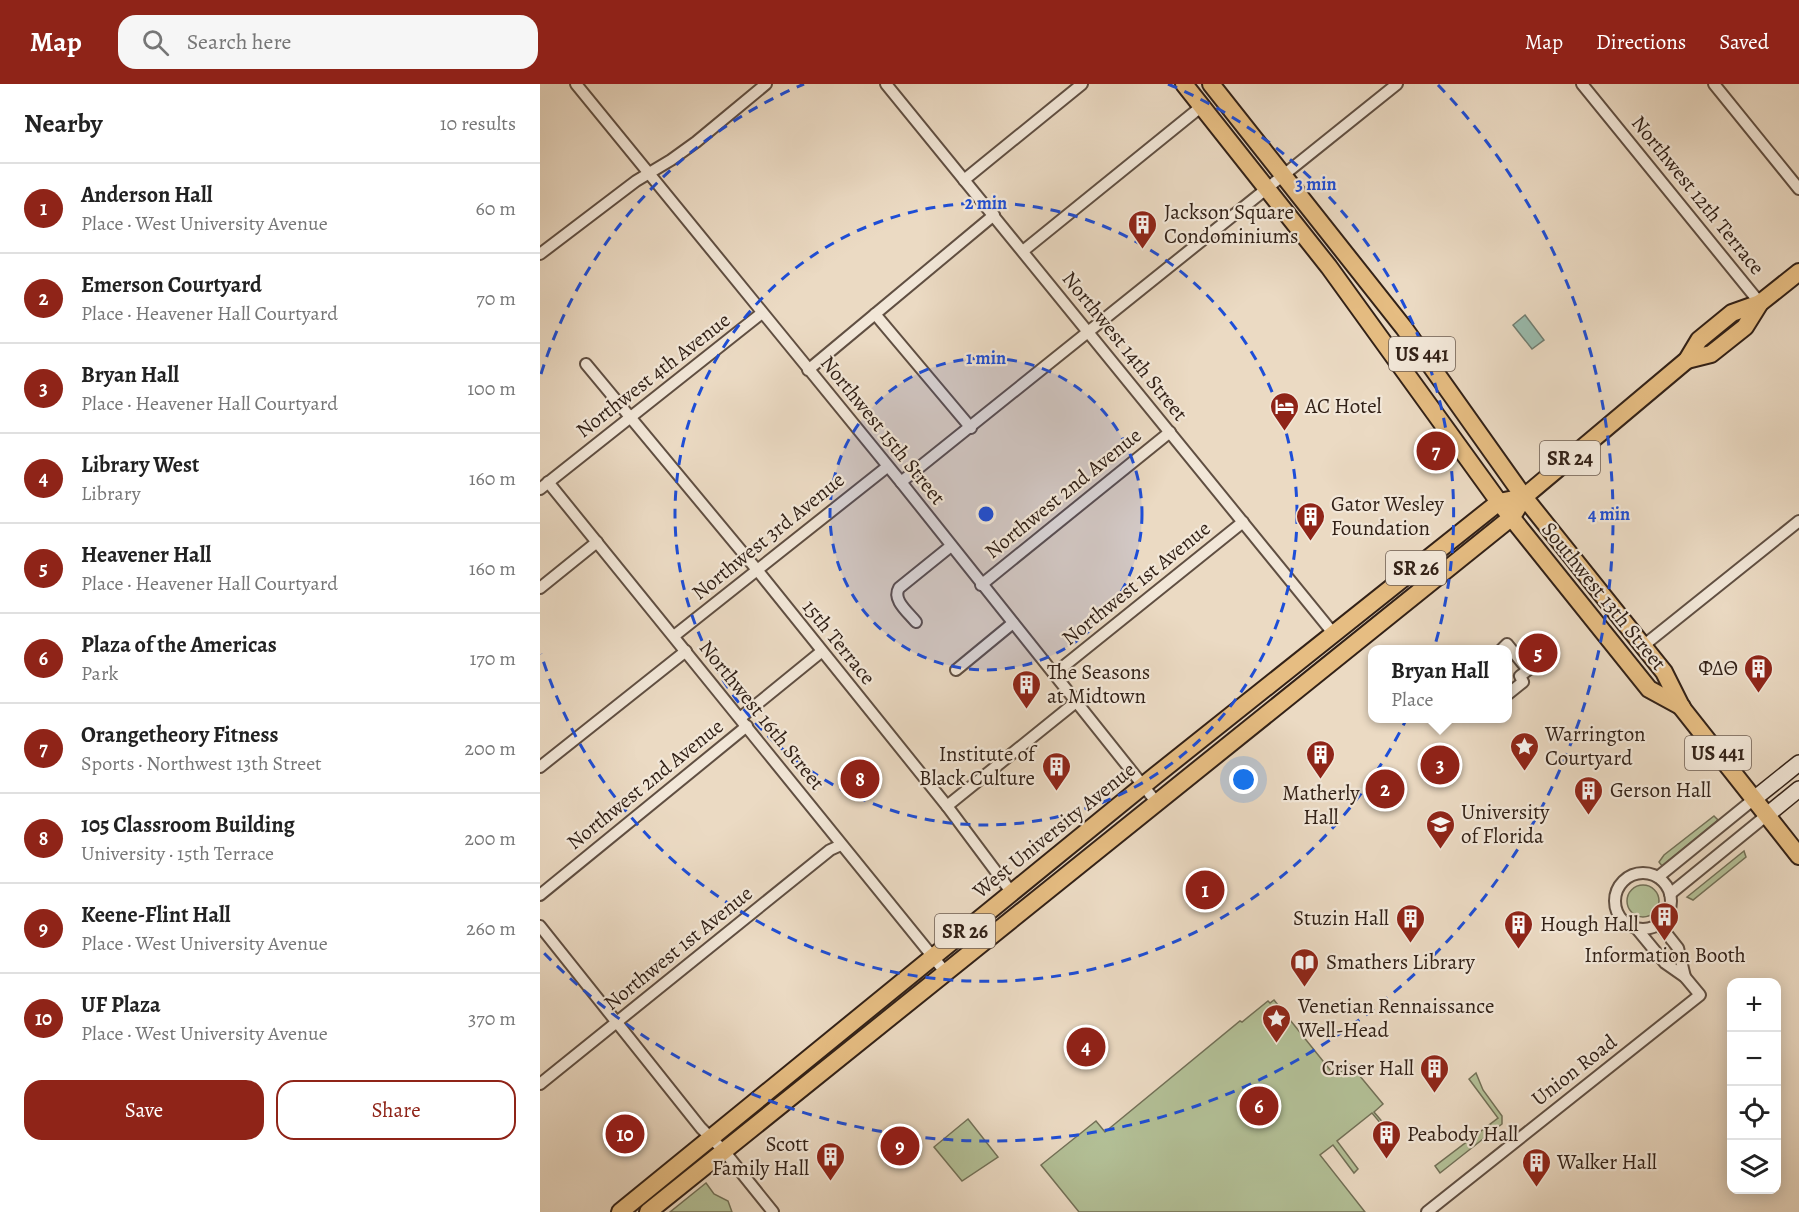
<!DOCTYPE html>
<html lang="en">
<head>
<meta charset="utf-8">
<style>
	:root { --surface:#fff; --page:#f6f6f6; --text:#222; --muted:#767676; --line:#e0e0e0; --accent:#8f2418 }
	body { margin:0; font-family:Alegreya,serif; background:var(--page); color:var(--text) }
	.controls { position:absolute; right:18px; bottom:18px; display:grid; overflow:hidden; border-radius:12px; box-shadow:0 3px 15px #0003 }
	.controls button { width:54px; height:54px; display:grid; place-items:center; padding:0; border:0; border-bottom:2px solid var(--line); background:var(--surface); color:var(--text); font:30px sans-serif }
	.you { position:absolute; left:704px; top:696px; width:21px; height:21px; margin:-15px; border:4px solid #fff; border-radius:50%; background:#1a73e8; box-shadow:0 0 0 9px #1a73e833 }
	.badge { display:grid; place-items:center; width:39px; height:39px; border-radius:50%; background:var(--accent); color:#fff; font-size:20px; font-weight:700 }
	.pin { position:absolute; translate:-50% -50%; border:3px solid #fff; box-shadow:0 2px 6px #0006 }
	.popup { position:absolute; left:828px; top:561px; width:144px; height:78px; box-sizing:border-box; display:grid; place-content:center; border-radius:12px; background:var(--surface); filter:drop-shadow(0 2px 4px #0005); font-size:20px; white-space:nowrap; color:var(--muted) }
	.popup b { font-size:22px; color:var(--text) }
	.popup::after { content:''; position:absolute; left:50%; top:100%; margin-left:-12px; border:12px solid transparent; border-top-color:var(--surface) }
	.list { margin:0; padding:0; list-style:none }
	h2 { display:flex; justify-content:space-between; align-items:center; height:78px; margin:0; padding:0 24px; font-size:26px }
	h2 small { font-size:20px; font-weight:400; color:var(--muted) }
	.list li { display:grid; grid-template-columns:39px 1fr auto; gap:18px; align-items:center; box-sizing:border-box; height:90px; padding:0 24px; border-top:2px solid var(--line) }
	.list b { display:block; font-size:22px; white-space:nowrap }
	.list p { margin:0; font-size:20px; white-space:nowrap; color:var(--muted) }
	.list em { font-size:20px; font-style:normal; color:var(--muted) }
	.actions { display:flex; gap:12px; padding:18px 24px }
	.actions a { flex:1; padding:14px 0; border:2px solid var(--accent); border-radius:18px; text-align:center; font-size:21px; color:var(--accent) }
	.actions .main { background:var(--accent); color:#fff }
	.icon { flex:none; width:33px; height:33px; fill:none; stroke:currentColor; stroke-width:2; stroke-linecap:round; stroke-linejoin:round }
	.map { position:relative; flex:none; width:1259px; height:1128px; overflow:hidden }
	header { display:flex; align-items:center; gap:36px; box-sizing:border-box; height:84px; padding:0 30px; background:var(--accent); color:#fff }
	header strong { font-size:28px }
	nav { display:flex; gap:33px; margin-inline-start:auto; font-size:21px }
	.search { width:420px; height:54px; background:var(--page); display:flex; align-items:center; gap:15px; box-sizing:border-box; padding:0 21px; border-radius:18px; color:var(--muted); font-size:22px }
	main { display:flex }
	aside { flex:1; background:var(--surface) }
	.map>svg:first-child { display:block }
	.green { fill:#b3c097; stroke:#727057; stroke-width:1.5 }
	.water { fill:#99bbad; stroke:#707d71; stroke-width:1.5 }
	.lines { fill:none; stroke-linecap:round; stroke-linejoin:round }
	.street-casing { stroke:#604f42; stroke-width:14 }
	.secondary-casing { stroke:#322117; stroke-width:18 }
	.primary-casing { stroke:#322117; stroke-width:20 }
	.street { stroke:#f2e7d8; stroke-width:10 }
	.secondary { stroke:#f2e7d8; stroke-width:15 }
	.primary { stroke:#e6bd82; stroke-width:16 }
	.ring { fill:none; stroke:#1d4ed8; stroke-width:3; stroke-dasharray:10 8 }
	.labels { text-anchor:middle; dominant-baseline:central; stroke-width:4.5; stroke-linejoin:round; paint-order:stroke }
	.shield { fill:#f2e7d8; stroke:#6c5c51; stroke-width:1.5 }
	.shield-label { font-size:20px; font-weight:bold; fill:#322117 }
	.street-label { font-size:21px; fill:#322117; stroke:#f2e7d8 }
	.poi-label { font-size:21px; fill:#322117; stroke:#f2e7d8; text-anchor:start }
	.centre { fill:#1d4ed8; stroke:#f2e7d8; stroke-width:3 }
	.ring-label { font-size:18px; text-anchor:middle; font-weight:bold; fill:#1d4ed8; stroke:#f2e7d8; stroke-width:4.5; stroke-linejoin:round; paint-order:stroke }
</style>
</head>
<body>
<header>
<strong>Map</strong>
<div class="search"><svg class="icon" aria-label="search" viewBox="0 0 24 24"><circle cx="10" cy="10" r="6"/><path d="M15 15l6 6"/></svg>Search here</div>
<nav><a>Map</a><a>Directions</a><a>Saved</a></nav>
</header>
<main>
<aside>
<h2>Nearby<small>10 results</small></h2>
<ul class="list">
<li><span class="badge">1</span><div><b>Anderson Hall</b><p>Place · West University Avenue</p></div><em>60 m</em></li>
<li><span class="badge">2</span><div><b>Emerson Courtyard</b><p>Place · Heavener Hall Courtyard</p></div><em>70 m</em></li>
<li><span class="badge">3</span><div><b>Bryan Hall</b><p>Place · Heavener Hall Courtyard</p></div><em>100 m</em></li>
<li><span class="badge">4</span><div><b>Library West</b><p>Library</p></div><em>160 m</em></li>
<li><span class="badge">5</span><div><b>Heavener Hall</b><p>Place · Heavener Hall Courtyard</p></div><em>160 m</em></li>
<li><span class="badge">6</span><div><b>Plaza of the Americas</b><p>Park</p></div><em>170 m</em></li>
<li><span class="badge">7</span><div><b>Orangetheory Fitness</b><p>Sports · Northwest 13th Street</p></div><em>200 m</em></li>
<li><span class="badge">8</span><div><b>105 Classroom Building</b><p>University · 15th Terrace</p></div><em>200 m</em></li>
<li><span class="badge">9</span><div><b>Keene-Flint Hall</b><p>Place · West University Avenue</p></div><em>260 m</em></li>
<li><span class="badge">10</span><div><b>UF Plaza</b><p>Place · West University Avenue</p></div><em>370 m</em></li>
</ul>
<div class="actions"><a class="main">Save</a><a>Share</a></div>
</aside>
<div class="map">
<svg width="1259" height="1128" viewBox="0 0 1259 1128">
	<rect width="100%" height="100%" fill="#ebdac3"/>
	<filter id="stains"><feTurbulence type="fractalNoise" baseFrequency=".00333" numOctaves="4"/><feColorMatrix values="0 0 0 0 .2 0 0 0 0 .09 0 0 0 0 .02 0 0 0 .5 -.17"/></filter>
	<radialGradient id="worn" r=".72"><stop offset=".6" stop-color="#630" stop-opacity="0"/><stop offset="1" stop-color="#630" stop-opacity=".3"/></radialGradient>
	<g class="green">
		<polygon points="1174,732 1178,736 1122,782 1119,778 1124,771"/>
		<polygon points="1204,767 1206,773 1153,816 1147,813"/>
		<circle cx="1103" cy="817" r="16"/>
		<polygon points="734,916 791,987 797,983 801,988 810,980 843,1020 834,1028 845,1041 851,1042 856,1048 851,1052 832,1029 797,1057 818,1085 814,1089 793,1061 780,1071 825,1128 539,1128 501,1081 556,1037 565,1048 700,937 702,938 728,917 730,919"/>
		<polygon points="936,989 943,1006 962,1032 962,1040 900,1089 895,1082 958,1034 929,995"/>
		<polygon points="428,1035 458,1073 422,1097 394,1063"/>
		<polygon points="166,1099 174,1110 188,1117 192,1128 130,1128"/>
	</g>
	<polygon class="water" points="985,231 1004,256 992,265 973,241"/>
	<g class="lines">
		<defs>
			<g id="street">
				<polyline points="36,0 361,398 617,719"/>
				<polyline points="346,0 793,549"/>
				<polyline points="1042,0 1220,219"/>
				<polyline points="1174,0 1259,105"/>
				<polyline points="424,96 542,0"/>
				<polyline points="483,167 662,22"/>
				<polyline points="0,170 96,97 131,76 156,58 226,0"/>
				<polyline points="335,230 431,344"/>
				<polyline points="46,280 218,487 407,722 472,809"/>
				<polyline points="268,286 454,131"/>
				<polyline points="8,398 406,889"/>
				<polyline points="361,398 857,0"/>
				<polyline points="0,405 222,229"/>
				<polyline points="441,501 630,348"/>
				<polyline points="0,504 57,458"/>
				<path d="M 376,538 C 368,528 352,516 359,504 L 411,462"/>
				<polyline points="134,552 347,383"/>
				<polyline points="1103,562 1259,437"/>
				<polyline points="961,566 967,560 988,586 980,592 983,598 968,610"/>
				<polyline points="416,586 473,539"/>
				<polyline points="514,590 703,438"/>
				<polyline points="200,634 281,568"/>
				<polyline points="0,683 146,567"/>
				<polyline points="407,722 536,618"/>
				<circle cx="1103" cy="817" r="28"/>
				<polyline points="1118,793 1214,715"/>
				<polyline points="1130,810 1227,731"/>
				<polyline points="0,811 207,642"/>
				<polyline points="1119,840 1138,864 1145,893"/>
				<polyline points="0,842 161,1044 184,1067 233,1128"/>
				<polyline points="0,1000 290,766 301,761"/>
				<polyline points="887,1128 1160,911 1145,893 1125,879 1097,845"/>
			</g>
			<g id="secondary">
				<polyline points="1214,715 1259,679"/>
				<polyline points="1227,731 1259,705"/>
			</g>
			<g id="primary">
				<polyline points="644,0 789,183 959,418 1109,605 1142,623"/>
				<polyline points="671,0 864,244 984,413 1124,588 1142,624 1259,772"/>
				<polyline points="1147,276 1171,270 1205,243 1220,219 1259,188"/>
				<polyline points="80,1128 615,692 959,418 984,413"/>
				<polyline points="108,1128 972,433 984,413 1147,276 1159,256 1192,229 1220,219"/>
			</g>
		</defs>
		<use href="#street" class="street-casing"/>
		<use href="#secondary" class="secondary-casing"/>
		<use href="#primary" class="primary-casing"/>
		<use href="#street" class="street"/>
		<use href="#secondary" class="secondary"/>
		<use href="#primary" class="primary"/>
	</g>
	<circle cx="446" cy="430" r="156" fill="#1d4ed8" fill-opacity=".12"/>
	<g class="ring">
		<circle cx="446" cy="430" r="156"/>
		<circle cx="446" cy="430" r="311"/>
		<path d="M1 290A467 467 0 0 1 264 0M628 0A467 467 0 1 1 1 570"/>
		<path d="M898 1A623 623 0 0 1 2 867"/>
	</g>
	<defs>
		<symbol id="building-pin" viewBox="-11 -11 22 30"><path d="M0 17L-7.5 6A9.5 9.5 0 1 1 7.5 6Z" fill="#8f2418" stroke="#f2e7d8"/><path d="M-4-6H4V6H1V3H-1V6H-4ZM-2.5-4.3h1.7v1.8h-1.7ZM.8-4.3h1.7v1.8H.8ZM-2.5-1h1.7V.8h-1.7ZM.8-1h1.7V.8H.8Z" fill="#fff"/></symbol>
		<symbol id="hotel-pin" viewBox="-11 -11 22 30"><path d="M0 17L-7.5 6A9.5 9.5 0 1 1 7.5 6Z" fill="#8f2418" stroke="#f2e7d8"/><path d="M-6-4.5h1.5V1H6V5H4.5V3h-9V5H-6ZM-4 0a1.8 1.8 0 1 1 3.6 0ZM.5 0V-2.5h3Q6-2.5 6 0Z" fill="#fff"/></symbol>
		<symbol id="sight-pin" viewBox="-11 -11 22 30"><path d="M0 17L-7.5 6A9.5 9.5 0 1 1 7.5 6Z" fill="#8f2418" stroke="#f2e7d8"/><path d="M0-6L1.8-2.2L6-1.7L2.9 1.2L3.7 5.4L0 3.3L-3.7 5.4L-2.9 1.2L-6-1.7L-1.8-2.2Z" fill="#fff"/></symbol>
		<symbol id="university-pin" viewBox="-11 -11 22 30"><path d="M0 17L-7.5 6A9.5 9.5 0 1 1 7.5 6Z" fill="#8f2418" stroke="#f2e7d8"/><path d="M0-5L7-2L0 1L-7-2ZM-4 1L0 2.5L4 1V4Q0 6-4 4Z" fill="#fff"/></symbol>
		<symbol id="library-pin" viewBox="-11 -11 22 30"><path d="M0 17L-7.5 6A9.5 9.5 0 1 1 7.5 6Z" fill="#8f2418" stroke="#f2e7d8"/><path d="M-6-4Q-3-5.5-.7-3.5V5Q-3 3-6 4ZM6-4Q3-5.5 .7-3.5V5Q3 3 6 4Z" fill="#fff"/></symbol>
	</defs>
	<g fill-rule="evenodd">
		<use href="#building-pin" x="586" y="124" width="33" height="45"/>
		<use href="#hotel-pin" x="728" y="306" width="33" height="45"/>
		<use href="#building-pin" x="754" y="416" width="33" height="45"/>
		<use href="#building-pin" x="1202" y="568" width="33" height="45"/>
		<use href="#building-pin" x="470" y="584" width="33" height="45"/>
		<use href="#sight-pin" x="968" y="646" width="33" height="45"/>
		<use href="#building-pin" x="764" y="654" width="33" height="45"/>
		<use href="#building-pin" x="500" y="666" width="33" height="45"/>
		<use href="#building-pin" x="1032" y="690" width="33" height="45"/>
		<use href="#university-pin" x="884" y="724" width="33" height="45"/>
		<use href="#building-pin" x="1108" y="816" width="33" height="45"/>
		<use href="#building-pin" x="854" y="818" width="33" height="45"/>
		<use href="#building-pin" x="962" y="824" width="33" height="45"/>
		<use href="#library-pin" x="748" y="862" width="33" height="45"/>
		<use href="#sight-pin" x="720" y="918" width="33" height="45"/>
		<use href="#building-pin" x="878" y="968" width="33" height="45"/>
		<use href="#building-pin" x="830" y="1034" width="33" height="45"/>
		<use href="#building-pin" x="274" y="1056" width="33" height="45"/>
		<use href="#building-pin" x="980" y="1062" width="33" height="45"/>
	</g>
	<g class="labels">
		<g class="shield">
			<rect x="849" y="253" width="66" height="34" rx="4.5"/>
			<rect x="1000" y="357" width="60" height="34" rx="4.5"/>
			<rect x="846" y="467" width="60" height="34" rx="4.5"/>
			<rect x="1145" y="652" width="66" height="34" rx="4.5"/>
			<rect x="395" y="830" width="60" height="34" rx="4.5"/>
		</g>
		<g class="shield-label">
			<text x="882" y="270">US 441</text>
			<text x="1030" y="374">SR 24</text>
			<text x="876" y="484">SR 26</text>
			<text x="1178" y="669">US 441</text>
			<text x="425" y="847">SR 26</text>
		</g>
		<g class="street-label">
			<text transform="translate(1158 111) rotate(51)">Northwest 12th Terrace</text>
			<text transform="translate(585 262) rotate(51)">Northwest 14th Street</text>
			<text transform="translate(113 291) rotate(-38)">Northwest 4th Avenue</text>
			<text transform="translate(343 346) rotate(51)">Northwest 15th Street</text>
			<text transform="translate(523 409) rotate(-39)">Northwest 2nd Avenue</text>
			<text transform="translate(228 452) rotate(-39)">Northwest 3rd Avenue</text>
			<text transform="translate(596 499) rotate(-39)">Northwest 1st Avenue</text>
			<text transform="translate(1064 512) rotate(51)">Southwest 13th Street</text>
			<text transform="translate(299 558) rotate(51)">15th Terrace</text>
			<text transform="translate(222 631) rotate(51)">Northwest 16th Street</text>
			<text transform="translate(105 700) rotate(-39)">Northwest 2nd Avenue</text>
			<text transform="translate(514 746) rotate(-39)">West University Avenue</text>
			<text transform="translate(138 864) rotate(-39)">Northwest 1st Avenue</text>
			<text transform="translate(1034 986) rotate(-38)">Union Road</text>
		</g>
		<g class="poi-label">
			<text x="624" y="128">Jackson Square<tspan x="624" dy="24">Condominiums</tspan></text>
			<text x="765" y="322">AC Hotel</text>
			<text x="791" y="420">Gator Wesley<tspan x="791" dy="24">Foundation</tspan></text>
			<text x="1198" y="584" text-anchor="end">ΦΔΘ</text>
			<text x="507" y="588">The Seasons<tspan x="507" dy="24">at Midtown</tspan></text>
			<text x="1005" y="650">Warrington<tspan x="1005" dy="24">Courtyard</tspan></text>
			<text x="495" y="670" text-anchor="end">Institute of<tspan x="495" dy="24">Black Culture</tspan></text>
			<text x="1070" y="706">Gerson Hall</text>
			<text x="781" y="709" text-anchor="middle">Matherly<tspan x="781" dy="24">Hall</tspan></text>
			<text x="921" y="728">University<tspan x="921" dy="24">of Florida</tspan></text>
			<text x="849" y="834" text-anchor="end">Stuzin Hall</text>
			<text x="1000" y="840">Hough Hall</text>
			<text x="1125" y="871" text-anchor="middle">Information Booth</text>
			<text x="786" y="878">Smathers Library</text>
			<text x="758" y="922">Venetian Rennaissance<tspan x="758" dy="24">Well-Head</tspan></text>
			<text x="874" y="984" text-anchor="end">Criser Hall</text>
			<text x="867" y="1050">Peabody Hall</text>
			<text x="269" y="1060" text-anchor="end">Scott<tspan x="269" dy="24">Family Hall</tspan></text>
			<text x="1017" y="1078">Walker Hall</text>
		</g>
	</g>
	<circle cx="446" cy="430" r="9" class="centre"/>
	<g class="ring-label">
		<text x="776" y="106">3 min</text>
		<text x="446" y="125">2 min</text>
		<text x="446" y="280">1 min</text>
		<text x="1069" y="436">4 min</text>
	</g>
	<rect width="100%" height="100%" filter="url(#stains)"/>
	<rect width="100%" height="100%" fill="url(#worn)"/>
</svg>
<div class="controls">
<button>+</button>
<button>−</button>
<button><svg class="icon" aria-label="locate" viewBox="0 0 24 24"><circle cx="12" cy="12" r="6"/><path d="M12 2v4M12 18v4M2 12h4M18 12h4"/></svg></button>
<button><svg class="icon" aria-label="layers" viewBox="0 0 24 24"><path d="M12 4l9 5-9 5-9-5zM3 14l9 5 9-5"/></svg></button>
</div>
<div class="you"></div>
<div class="pin badge" style="left:665px;top:806px">1</div>
<div class="pin badge" style="left:845px;top:705px">2</div>
<div class="pin badge" style="left:900px;top:681px">3</div>
<div class="popup"><b>Bryan Hall</b>Place</div>
<div class="pin badge" style="left:546px;top:963px">4</div>
<div class="pin badge" style="left:998px;top:569px">5</div>
<div class="pin badge" style="left:719px;top:1022px">6</div>
<div class="pin badge" style="left:896px;top:367px">7</div>
<div class="pin badge" style="left:320px;top:695px">8</div>
<div class="pin badge" style="left:360px;top:1062px">9</div>
<div class="pin badge" style="left:85px;top:1050px">10</div>
</div>
</main>
</body>
</html>
